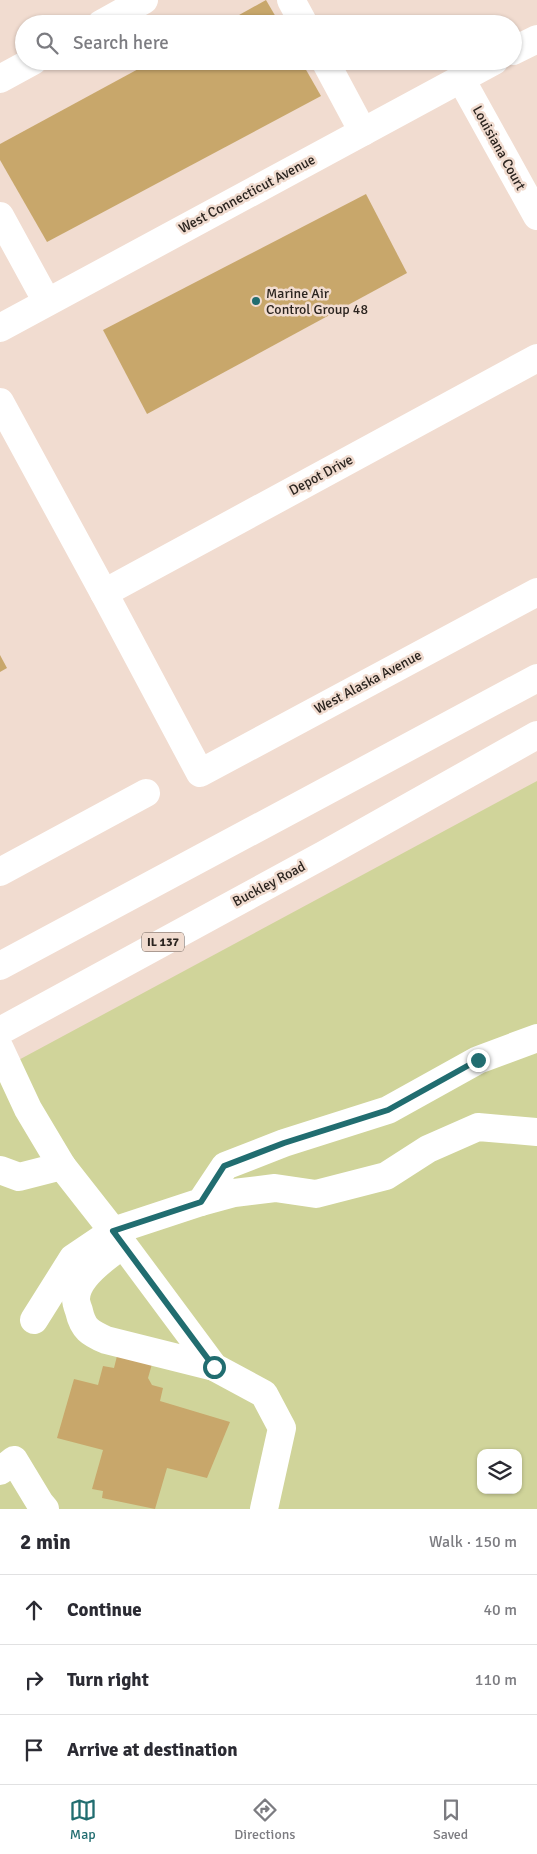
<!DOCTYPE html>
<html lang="en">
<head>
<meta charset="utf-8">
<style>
	:root { --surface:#fff; --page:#f2f2f3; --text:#2b2b33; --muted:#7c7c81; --line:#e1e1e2; --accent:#216d70 }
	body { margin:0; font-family:Signika,sans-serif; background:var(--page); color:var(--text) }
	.controls { position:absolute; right:15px; bottom:15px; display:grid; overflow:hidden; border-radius:10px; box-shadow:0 1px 4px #0004 }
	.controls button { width:45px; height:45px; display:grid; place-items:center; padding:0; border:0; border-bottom:1px solid var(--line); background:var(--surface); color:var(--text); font:25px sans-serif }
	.stop { position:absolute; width:15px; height:15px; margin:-11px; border:4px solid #216d70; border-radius:50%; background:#fff }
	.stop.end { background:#216d70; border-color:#fff; box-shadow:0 1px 5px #0008 }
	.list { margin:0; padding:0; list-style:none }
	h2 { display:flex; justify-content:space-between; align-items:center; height:65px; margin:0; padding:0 20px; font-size:21px }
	h2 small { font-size:16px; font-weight:400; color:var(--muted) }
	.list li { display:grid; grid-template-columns:32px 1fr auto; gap:15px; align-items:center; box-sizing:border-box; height:70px; padding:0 20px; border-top:1px solid var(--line) }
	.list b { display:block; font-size:19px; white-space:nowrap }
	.list em { font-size:16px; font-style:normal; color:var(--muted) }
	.icon { flex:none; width:28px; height:28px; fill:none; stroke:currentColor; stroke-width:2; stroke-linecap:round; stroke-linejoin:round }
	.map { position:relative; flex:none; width:537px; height:1509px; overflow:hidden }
	.search { position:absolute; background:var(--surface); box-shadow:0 1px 4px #0004; left:15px; right:15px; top:15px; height:55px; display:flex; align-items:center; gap:12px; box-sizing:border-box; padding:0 18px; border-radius:28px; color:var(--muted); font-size:19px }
	.sheet { height:275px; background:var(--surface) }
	nav { display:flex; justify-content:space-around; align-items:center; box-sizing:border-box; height:70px; border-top:1px solid var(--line); background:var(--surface); font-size:14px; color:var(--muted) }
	nav a { display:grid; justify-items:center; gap:2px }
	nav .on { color:var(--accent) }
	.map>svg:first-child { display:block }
	.green { fill:#d0d49a; fill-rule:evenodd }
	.building { fill:#c8a76b }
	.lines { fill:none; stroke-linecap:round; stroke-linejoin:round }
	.minor { stroke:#fff; stroke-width:28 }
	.highway { stroke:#fff; stroke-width:28 }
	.route { stroke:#216d70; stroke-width:6 }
	.poi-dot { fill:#216d70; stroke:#f1dcd0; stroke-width:2 }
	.labels { text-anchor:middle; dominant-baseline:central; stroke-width:5; stroke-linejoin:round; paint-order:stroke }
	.shield { fill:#f1dcd0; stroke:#665b54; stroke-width:1 }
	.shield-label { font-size:12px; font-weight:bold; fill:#2b241f }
	.street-label { font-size:14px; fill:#2b241f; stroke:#f1dcd0 }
	.poi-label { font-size:14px; fill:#2b241f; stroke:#f1dcd0; text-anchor:start }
</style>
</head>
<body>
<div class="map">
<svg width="537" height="1509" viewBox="0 0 537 1509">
	<rect width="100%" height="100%" fill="#f1dcd0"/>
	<path class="green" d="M 537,781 L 537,1509 L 0,1509 L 0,1070 ZM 481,1453 L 518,1453 L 518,1490 L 481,1490 Z"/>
	<g class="building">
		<polygon points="266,0 280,24 223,24"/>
		<polygon points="153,61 301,61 321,96 47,242 0,160 0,144"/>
		<polygon points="366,194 407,273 147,414 103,330"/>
		<polygon points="0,655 7,668 0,672"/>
		<polygon points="117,1356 152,1364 148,1378 152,1385 163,1388 160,1401 230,1422 207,1478 167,1468 155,1509 102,1498 103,1491 92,1489 103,1450 57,1438 74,1379 98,1385 103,1366 114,1368"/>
	</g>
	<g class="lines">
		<g class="minor">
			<polyline points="291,0 304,24"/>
			<polyline points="101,24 144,0"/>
			<polyline points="513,51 537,39"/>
			<polyline points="325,61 363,132"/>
			<polyline points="0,79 33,61"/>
			<polyline points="461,79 537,216"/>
			<polyline points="0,216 47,302"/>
			<polyline points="0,328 494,61"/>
			<polyline points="537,358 104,593 200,773 537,592"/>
			<polyline points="0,402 104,593"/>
			<polyline points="0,872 146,793"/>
			<polyline points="0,1049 28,1109 62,1166 19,1177 0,1170"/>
			<polyline points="62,1166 113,1231 214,1367 264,1394 282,1428 264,1509"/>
			<polyline points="201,1202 234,1193 275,1188 316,1194 386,1176 428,1149 478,1127 537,1132"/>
			<path d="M 123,1245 C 107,1256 76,1277 76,1299 C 76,1303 78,1308 79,1311 C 83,1329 90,1333 106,1340 L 214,1367"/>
			<polyline points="34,1320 73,1258 113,1231 201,1202 225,1166 284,1143 388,1110 478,1060 537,1038"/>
			<polyline points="0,1471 14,1460 40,1503 45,1509"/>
		</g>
		<g class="highway">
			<polyline points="0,966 537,678"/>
			<polyline points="0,1031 325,854 537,735"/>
		</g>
	</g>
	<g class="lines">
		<polyline class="route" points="214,1367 113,1231 201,1202 224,1166 284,1143 388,1110 478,1060"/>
	</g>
	<circle class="poi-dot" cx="256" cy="301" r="5"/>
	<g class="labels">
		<rect class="shield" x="142" y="932.5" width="42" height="19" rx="4"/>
		<g class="shield-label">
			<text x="163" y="942">IL 137</text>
		</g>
		<g class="street-label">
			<text transform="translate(499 148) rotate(61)">Louisiana Court</text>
			<text transform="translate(247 194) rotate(-28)">West Connecticut Avenue</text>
			<text transform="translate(321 475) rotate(-28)">Depot Drive</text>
			<text transform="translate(368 682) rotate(-28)">West Alaska Avenue</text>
			<text transform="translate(269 884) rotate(-28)">Buckley Road</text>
		</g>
		<g class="poi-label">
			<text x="266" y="293">Marine Air<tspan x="266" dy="16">Control Group 48</tspan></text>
		</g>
	</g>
</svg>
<div class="controls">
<button><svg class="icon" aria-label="layers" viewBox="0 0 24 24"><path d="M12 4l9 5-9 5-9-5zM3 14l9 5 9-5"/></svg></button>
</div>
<div class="stop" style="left:214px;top:1367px"></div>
<div class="stop end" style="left:478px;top:1060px"></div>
<div class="search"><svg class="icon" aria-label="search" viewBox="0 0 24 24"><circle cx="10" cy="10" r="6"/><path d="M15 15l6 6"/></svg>Search here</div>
</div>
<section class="sheet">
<h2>2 min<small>Walk · 150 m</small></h2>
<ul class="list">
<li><svg class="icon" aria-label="ahead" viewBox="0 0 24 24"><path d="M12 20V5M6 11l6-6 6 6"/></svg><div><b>Continue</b></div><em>40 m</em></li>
<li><svg class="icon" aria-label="right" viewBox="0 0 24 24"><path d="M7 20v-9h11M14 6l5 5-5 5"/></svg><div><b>Turn right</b></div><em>110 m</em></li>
<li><svg class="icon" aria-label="arrive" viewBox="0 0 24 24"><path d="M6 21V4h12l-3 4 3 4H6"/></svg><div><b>Arrive at destination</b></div></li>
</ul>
</section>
<nav>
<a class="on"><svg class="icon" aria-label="map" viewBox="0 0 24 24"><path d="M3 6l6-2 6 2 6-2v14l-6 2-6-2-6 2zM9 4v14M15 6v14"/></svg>Map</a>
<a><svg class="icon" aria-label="directions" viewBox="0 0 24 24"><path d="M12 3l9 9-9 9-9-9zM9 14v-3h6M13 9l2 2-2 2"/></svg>Directions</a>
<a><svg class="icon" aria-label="saved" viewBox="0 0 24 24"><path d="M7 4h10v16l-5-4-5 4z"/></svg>Saved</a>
</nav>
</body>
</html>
